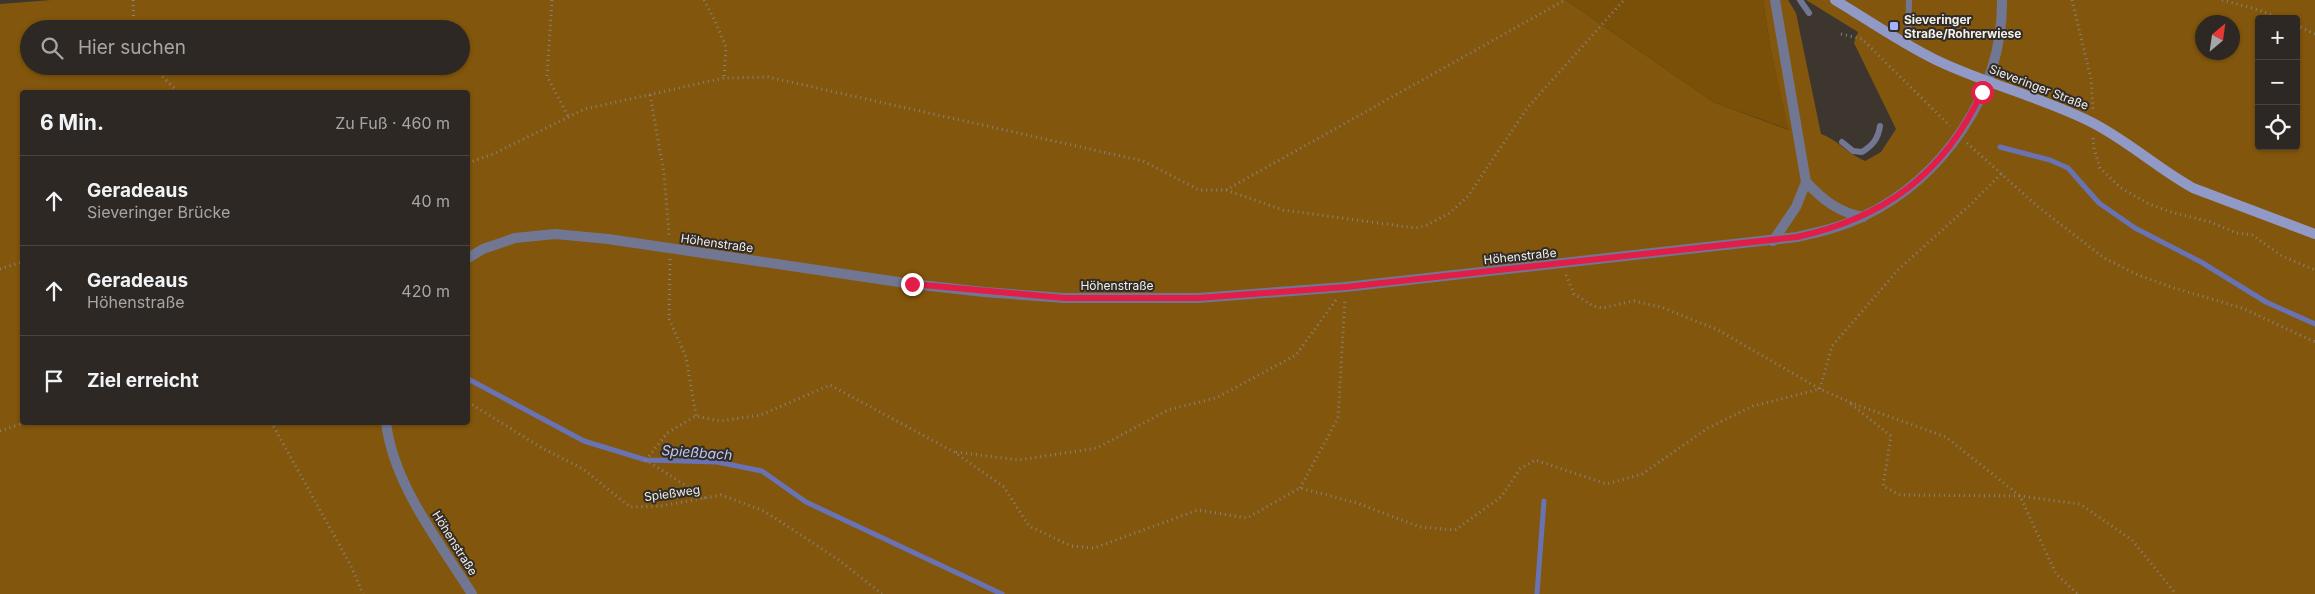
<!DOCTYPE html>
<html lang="de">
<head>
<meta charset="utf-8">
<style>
	:root { --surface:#2d2823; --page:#35302b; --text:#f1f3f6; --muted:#a7a6a6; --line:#484441 }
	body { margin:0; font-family:Inter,sans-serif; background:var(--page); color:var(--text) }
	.controls { position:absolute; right:15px; top:15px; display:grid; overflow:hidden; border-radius:5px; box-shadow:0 1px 4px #0004 }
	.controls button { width:45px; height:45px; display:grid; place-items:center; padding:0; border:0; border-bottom:1px solid var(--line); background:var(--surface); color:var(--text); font:25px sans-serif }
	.compass { position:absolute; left:2195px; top:15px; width:45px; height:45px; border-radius:50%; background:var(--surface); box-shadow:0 1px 4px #0004; rotate:29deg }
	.stop { position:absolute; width:15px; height:15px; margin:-11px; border:4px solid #e11d48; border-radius:50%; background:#fff }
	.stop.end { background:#e11d48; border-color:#fff; box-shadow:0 1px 5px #0008 }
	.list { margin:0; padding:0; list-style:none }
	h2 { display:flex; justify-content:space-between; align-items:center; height:65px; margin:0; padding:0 20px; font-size:21px }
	h2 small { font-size:16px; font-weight:400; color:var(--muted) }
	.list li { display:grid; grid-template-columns:32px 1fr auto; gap:15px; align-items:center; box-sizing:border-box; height:90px; padding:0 20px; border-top:1px solid var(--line) }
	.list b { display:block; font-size:19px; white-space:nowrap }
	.list p { margin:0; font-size:16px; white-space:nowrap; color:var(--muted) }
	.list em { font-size:16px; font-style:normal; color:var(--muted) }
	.icon { flex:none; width:28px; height:28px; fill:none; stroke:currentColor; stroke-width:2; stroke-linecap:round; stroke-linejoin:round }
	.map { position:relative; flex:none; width:2315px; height:594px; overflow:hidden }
	.search { position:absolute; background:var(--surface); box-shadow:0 1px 4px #0004; left:20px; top:20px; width:450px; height:55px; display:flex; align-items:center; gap:12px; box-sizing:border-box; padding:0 18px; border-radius:28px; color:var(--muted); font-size:19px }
	.panel { position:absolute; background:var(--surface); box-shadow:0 1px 4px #0004; left:20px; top:90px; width:450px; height:335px; border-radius:5px }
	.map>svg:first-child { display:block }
	.green { fill:#7a5009 }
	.forest { fill:#82560c; fill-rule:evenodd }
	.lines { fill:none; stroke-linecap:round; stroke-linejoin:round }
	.stream { stroke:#6973b3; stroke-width:5 }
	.path { stroke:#88837d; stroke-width:3; stroke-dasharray:1 4; stroke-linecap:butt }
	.service { stroke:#717793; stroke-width:6 }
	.tertiary { stroke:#717793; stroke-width:10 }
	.secondary { stroke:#919ac7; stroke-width:10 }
	.route { stroke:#e11d48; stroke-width:6 }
	.poi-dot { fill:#a5b1fc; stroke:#312c25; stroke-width:2 }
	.labels { text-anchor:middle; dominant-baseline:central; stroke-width:4; stroke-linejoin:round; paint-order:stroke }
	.poi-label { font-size:12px; font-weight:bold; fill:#f3efeb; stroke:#312c25; text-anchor:start }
	.street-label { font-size:12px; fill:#f3efeb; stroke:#312c25 }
	.water-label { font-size:14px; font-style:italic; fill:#bdc7fe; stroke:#312c25 }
</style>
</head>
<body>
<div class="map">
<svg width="2315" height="594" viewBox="0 0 2315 594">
	<rect width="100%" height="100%" fill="#3c362f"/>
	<polygon class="green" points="1566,0 1763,0 1771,52 1790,130 1713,102"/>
	<path class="forest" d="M 51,0 L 1566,0 L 1713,102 L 1789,130 L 1771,52 L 1763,0 L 1788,0 L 1796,13 L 1821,134 C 1838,140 1848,154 1865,161 L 1881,152 L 1896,129 L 1854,43 L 1858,32 L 1806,0 L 2315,0 L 2315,594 L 0,594 L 0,4 ZM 2259,19 L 2296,19 L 2296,146 L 2259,146 ZM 2202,22 L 2232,22 L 2232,52 L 2202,52 ZM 29,29 L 461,29 L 461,66 L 29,66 ZM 22,92 L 468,92 L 468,422 L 22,422 Z"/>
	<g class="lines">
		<g class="stream">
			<polyline points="2000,147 2050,160 2068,168 2099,203 2135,228 2201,262 2266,302 2315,324"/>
			<polyline points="468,379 584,441 646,460 717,462 762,471 806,502 1002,594"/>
			<polyline points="1537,594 1544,501"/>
		</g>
		<g class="path">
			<polyline points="133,0 134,29"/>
			<polyline points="552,0 547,76 568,116"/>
			<polyline points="704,0 715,21 726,47 724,78"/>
			<polyline points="2072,0 2091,79 2093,109"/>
			<polyline points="2222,0 2259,10 2281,19"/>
			<polyline points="2296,25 2315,34"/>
			<polyline points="1841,34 1862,39 1950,126"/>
			<polyline points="152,66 178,92"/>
			<polyline points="650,95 664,173 669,235"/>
			<polyline points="2093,138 2094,148 2100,168 2121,188 2149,204 2171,212 2210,222 2237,233 2252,235 2282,256 2315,270"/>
			<polyline points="1967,143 2037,206 2104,258 2138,275 2174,288 2242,308 2315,342"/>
			<polyline points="468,163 493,154 585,109 724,78 768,77 1143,161 1199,190 1226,190 1283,210 1415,228 1427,225 1450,213 1468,196 1528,107 1624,0"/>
			<polyline points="1226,190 1565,0"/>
			<polyline points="670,259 669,319 686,357 696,416"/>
			<polyline points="0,269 22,262"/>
			<polyline points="1566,275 1574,294 1593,306 1602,308 1634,301 1661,307 1718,330 1820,389 1849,402 1946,437 2020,496 2056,574 2078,594"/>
			<polyline points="468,402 542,448 583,469 630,507 661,506 721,495 764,511 839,560 882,594"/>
			<polyline points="1851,404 1891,436 1883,486 1900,495 2020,496 2080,504 2132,540 2176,594"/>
			<polyline points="271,422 350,564 363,594"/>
			<polyline points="0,431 27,422"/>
			<polyline points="956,452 1019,460 1097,448 1168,410 1216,398 1296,355 1336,300"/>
			<polyline points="1300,488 1338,418 1345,298"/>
			<polyline points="705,498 646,460 667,433 696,416 720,421 761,415 830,385 954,452 1004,487 1029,526 1071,546 1094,548 1198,510 1247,518 1300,488 1357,503 1420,527 1455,530 1501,497 1520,469 1535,460 1607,484 1642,474 1708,428 1753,406 1820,389 1832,346 1898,270 1971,204 2001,174"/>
		</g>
		<g class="service">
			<polyline points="1800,0 1809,13"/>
			<polyline points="1908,45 1909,0"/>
			<path d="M 1842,142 L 1853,151 L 1862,152 C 1873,145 1878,139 1880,126"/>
		</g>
		<g class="tertiary">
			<path d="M 1806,182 C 1823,200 1838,212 1863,217"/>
			<polyline points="1773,241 1796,207 1806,182 1775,0"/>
			<path d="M 468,258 L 483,249 L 515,238 L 555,234 L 608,239 L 912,284 L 984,292 L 1064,298 L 1198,298 L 1345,287 L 1797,237 C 1819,232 1841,227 1862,217 C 1944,178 2003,92 2002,0"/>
			<path d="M 386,422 C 393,484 440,543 472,594"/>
		</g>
		<path class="secondary" d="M 1835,0 C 1868,20 1901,43 1936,60 C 1986,84 2041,97 2091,122 C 2127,140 2157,168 2193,188 L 2315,234"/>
	</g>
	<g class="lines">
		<path class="route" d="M 912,284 L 1064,298 L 1198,298 L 1346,287 L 1797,237 C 1884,218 1944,174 1982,92"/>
	</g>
	<rect class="poi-dot" x="1889" y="21" width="10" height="10" rx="2.5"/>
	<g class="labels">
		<g class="poi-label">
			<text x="1904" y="19">Sieveringer<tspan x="1904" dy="14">Straße/Rohrerwiese</tspan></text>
		</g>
		<g class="street-label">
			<text transform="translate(2039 87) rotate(21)">Sieveringer Straße</text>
			<text transform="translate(717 243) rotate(8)">Höhenstraße</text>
			<text transform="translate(1520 256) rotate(-6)">Höhenstraße</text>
			<text x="1117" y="285">Höhenstraße</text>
			<text transform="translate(672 493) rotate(-8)">Spießweg</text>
			<text transform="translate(455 543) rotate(58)">Höhenstraße</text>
		</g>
		<g class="water-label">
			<text transform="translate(697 452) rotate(4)">Spießbach</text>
		</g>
	</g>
</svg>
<div class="controls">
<button>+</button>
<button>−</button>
<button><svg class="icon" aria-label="locate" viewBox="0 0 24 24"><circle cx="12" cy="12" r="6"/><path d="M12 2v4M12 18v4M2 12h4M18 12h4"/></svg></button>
</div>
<svg class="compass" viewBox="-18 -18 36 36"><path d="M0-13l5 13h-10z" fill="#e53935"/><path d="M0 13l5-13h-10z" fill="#a7a6a6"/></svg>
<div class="stop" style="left:1982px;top:92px"></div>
<div class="stop end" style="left:912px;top:284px"></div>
<div class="search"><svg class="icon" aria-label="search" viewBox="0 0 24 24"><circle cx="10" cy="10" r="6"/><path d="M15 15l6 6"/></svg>Hier suchen</div>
<section class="panel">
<h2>6 Min.<small>Zu Fuß · 460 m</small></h2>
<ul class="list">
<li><svg class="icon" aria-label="ahead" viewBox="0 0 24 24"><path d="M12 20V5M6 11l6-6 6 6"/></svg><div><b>Geradeaus</b><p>Sieveringer Brücke</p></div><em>40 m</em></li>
<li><svg class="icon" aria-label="ahead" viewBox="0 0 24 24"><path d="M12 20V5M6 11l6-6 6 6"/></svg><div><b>Geradeaus</b><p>Höhenstraße</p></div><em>420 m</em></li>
<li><svg class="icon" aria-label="arrive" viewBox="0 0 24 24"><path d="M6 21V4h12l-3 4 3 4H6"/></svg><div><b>Ziel erreicht</b></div></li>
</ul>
</section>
</div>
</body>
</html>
